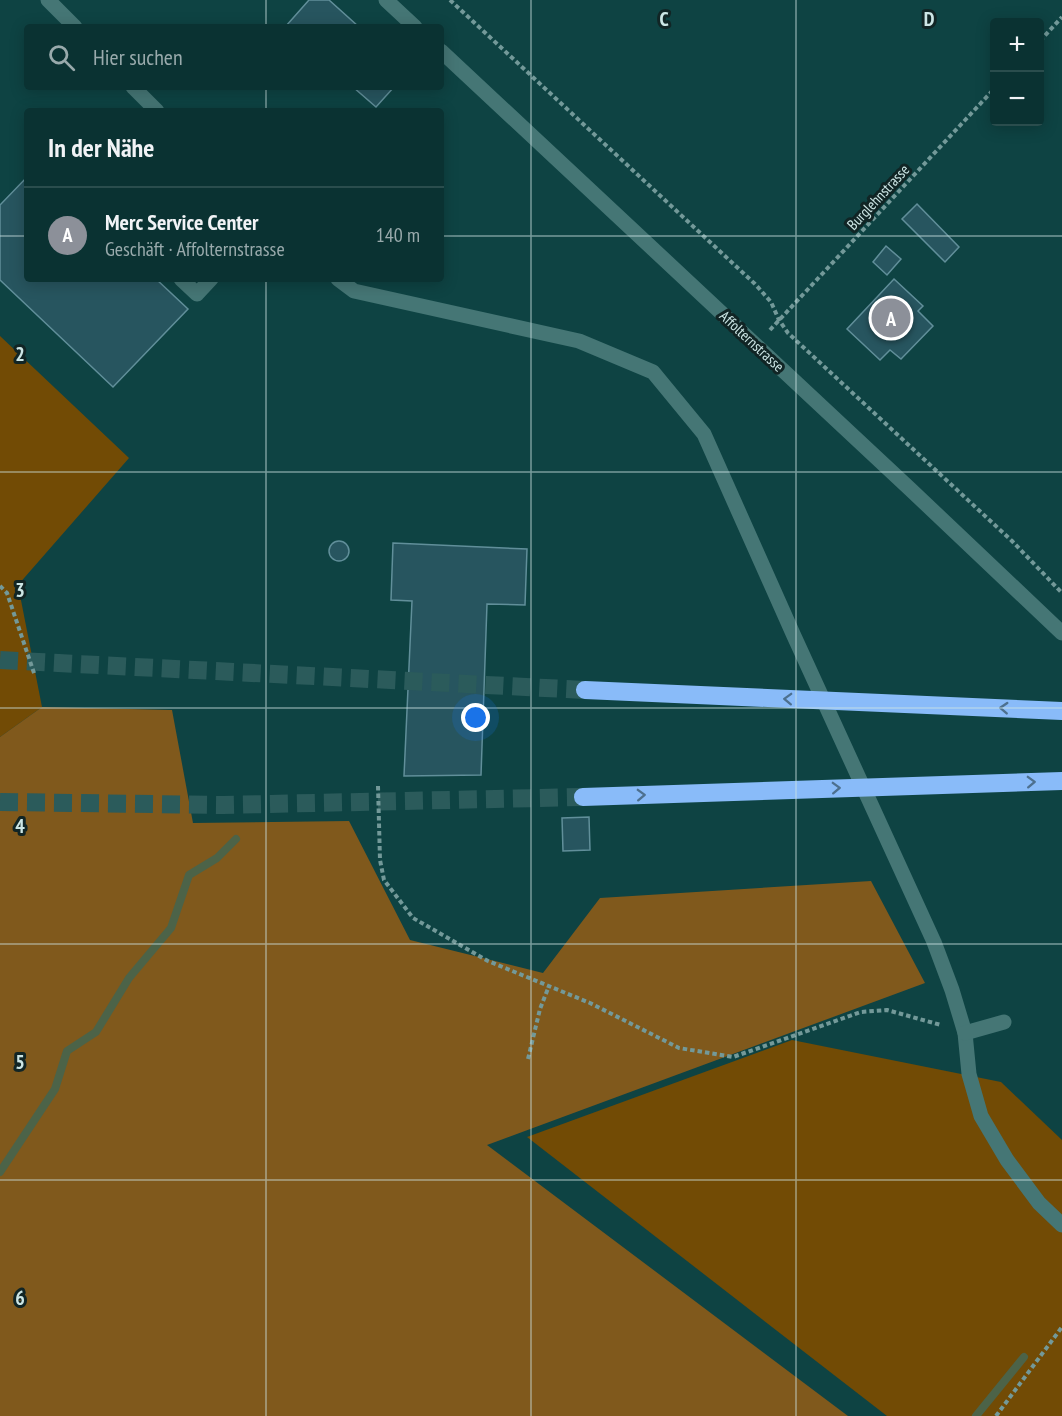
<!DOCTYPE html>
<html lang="de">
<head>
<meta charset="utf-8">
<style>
	:root { --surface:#0a3232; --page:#133a3a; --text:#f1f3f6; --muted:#99aaac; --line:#2a4d4d; --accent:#8c9099 }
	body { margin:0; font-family:"PT Sans Narrow",sans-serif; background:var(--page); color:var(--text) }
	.controls { position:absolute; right:18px; top:18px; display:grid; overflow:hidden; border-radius:6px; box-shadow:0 3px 15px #0003 }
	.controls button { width:54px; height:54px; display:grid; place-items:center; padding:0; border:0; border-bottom:2px solid var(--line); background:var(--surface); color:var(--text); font:30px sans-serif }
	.you { position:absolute; left:476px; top:718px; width:21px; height:21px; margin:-15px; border:4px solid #fff; border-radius:50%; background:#1a73e8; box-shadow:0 0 0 9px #1a73e833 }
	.badge { display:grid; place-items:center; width:39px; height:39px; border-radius:50%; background:var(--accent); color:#fff; font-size:20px; font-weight:700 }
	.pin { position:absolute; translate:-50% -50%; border:3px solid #fff; box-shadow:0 2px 6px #0006 }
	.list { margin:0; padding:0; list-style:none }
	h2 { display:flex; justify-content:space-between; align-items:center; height:78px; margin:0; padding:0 24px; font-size:26px }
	h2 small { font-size:20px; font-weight:400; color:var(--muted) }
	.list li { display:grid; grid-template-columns:39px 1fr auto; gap:18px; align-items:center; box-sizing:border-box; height:96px; padding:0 24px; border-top:2px solid var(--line) }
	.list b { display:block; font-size:22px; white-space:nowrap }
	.list p { margin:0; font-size:20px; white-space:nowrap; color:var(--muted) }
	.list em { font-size:20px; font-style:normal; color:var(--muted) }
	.icon { flex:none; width:33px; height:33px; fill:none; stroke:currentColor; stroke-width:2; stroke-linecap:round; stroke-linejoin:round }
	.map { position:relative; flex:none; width:1062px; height:1416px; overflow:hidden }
	.search { position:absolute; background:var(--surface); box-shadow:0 3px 15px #0003; left:24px; top:24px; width:420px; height:66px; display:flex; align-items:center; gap:15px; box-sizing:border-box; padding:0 21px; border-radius:6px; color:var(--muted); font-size:22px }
	.panel { position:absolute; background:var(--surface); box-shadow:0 3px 15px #0003; left:24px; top:108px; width:420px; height:174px; border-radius:6px }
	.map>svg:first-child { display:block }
	.green { fill:#724b05 }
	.forest { fill:#80591c }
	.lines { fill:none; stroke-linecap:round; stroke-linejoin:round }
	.stream { stroke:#4c6348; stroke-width:8 }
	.building { fill:#27555f; stroke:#618f9a; stroke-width:1.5 }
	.highway-tunnel { stroke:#2b5b5b; stroke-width:18; stroke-dasharray:18 9; stroke-linecap:butt }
	.path { stroke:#739999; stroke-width:4; stroke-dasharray:4.5 3; stroke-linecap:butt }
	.minor { stroke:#457675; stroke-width:15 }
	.highway { stroke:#89bbf9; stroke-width:18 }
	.oneway { stroke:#4d708f }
	.grid { fill:none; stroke:#cde6e5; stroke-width:1.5; stroke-opacity:0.55 }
	.labels { text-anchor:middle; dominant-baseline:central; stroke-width:6; stroke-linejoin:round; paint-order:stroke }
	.street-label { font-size:15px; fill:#cde6e5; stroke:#112525 }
	.grid-label { font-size:20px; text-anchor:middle; font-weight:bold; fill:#cde6e5; stroke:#112525; stroke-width:6; stroke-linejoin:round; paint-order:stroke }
</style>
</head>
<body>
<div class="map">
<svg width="1062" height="1416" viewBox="0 0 1062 1416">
	<rect width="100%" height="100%" fill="#0e4343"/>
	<g class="green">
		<polygon points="0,336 129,458 18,585 42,707 0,737"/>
		<polygon points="792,1040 1001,1082 1062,1140 1062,1416 887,1416 527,1137"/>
	</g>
	<polygon class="forest" points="42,707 172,710 193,823 349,821 410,940 543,973 600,898 871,881 925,983 487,1145 848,1416 0,1416 0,737"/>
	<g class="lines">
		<g class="stream">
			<polyline points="0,1172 55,1089 67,1051 96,1032 129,978 171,928 189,875 217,858 236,839"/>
			<polyline points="976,1416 1024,1357"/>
		</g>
	</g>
	<g class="building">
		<polygon points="309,0 329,0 359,27 287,27 286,26"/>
		<polygon points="353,87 394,87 376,107"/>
		<polygon points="27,177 27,279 156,279 188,309 113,387 0,280 0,205"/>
		<polygon points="917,204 959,247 945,262 902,219"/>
		<polygon points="886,246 901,259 887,275 873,262"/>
		<polygon points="894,279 923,306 918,311 933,326 901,359 890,350 880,360 847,329"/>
		<circle cx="339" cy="551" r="10"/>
		<polygon points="393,543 527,549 525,605 487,604 481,775 404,776 412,601 391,600"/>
		<polygon points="589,817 590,850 563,851 562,818"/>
	</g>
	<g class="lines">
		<g class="highway-tunnel">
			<polyline points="0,660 585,690"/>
			<polyline points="0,802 223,805 583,797"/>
		</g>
		<g class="path">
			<polyline points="450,0 755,284 771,302 779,320 788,333 1012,541 1062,593"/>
			<polyline points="1040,41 1062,17"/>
			<polyline points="770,330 994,89"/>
			<polyline points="0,586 7,593 35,676"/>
			<polyline points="378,786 380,860 384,880 413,918 488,961 590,1003 679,1048 733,1057 861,1012 887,1010 941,1025"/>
			<polyline points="528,1059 540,1009 549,986"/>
			<polyline points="996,1416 1062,1327"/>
		</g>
		<g class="minor">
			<polyline points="48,0 75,27"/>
			<polyline points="386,0 415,27"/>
			<polyline points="441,51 910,489 1062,633"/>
			<polyline points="133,87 157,111"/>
			<polyline points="181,279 197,294 211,279"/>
			<polyline points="338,279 354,291 579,341 653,372 704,434 794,636 934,942 952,990 965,1033 969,1074 981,1116 1007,1160 1039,1203 1062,1225"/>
			<polyline points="965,1033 1004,1022"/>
		</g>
		<g class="highway">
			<polyline points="585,690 1062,711"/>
			<polyline points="583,797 1062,781"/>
		</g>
	</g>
	<defs><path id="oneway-chevron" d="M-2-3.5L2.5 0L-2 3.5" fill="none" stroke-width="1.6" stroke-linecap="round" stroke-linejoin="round" transform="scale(1.5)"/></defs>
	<g class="oneway">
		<use href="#oneway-chevron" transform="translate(788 699) rotate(-178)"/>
		<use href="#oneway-chevron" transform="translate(1004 708) rotate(-177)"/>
		<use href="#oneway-chevron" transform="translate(1031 782) rotate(-2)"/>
		<use href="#oneway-chevron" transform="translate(836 788) rotate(-2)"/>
		<use href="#oneway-chevron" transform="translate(641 795) rotate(-2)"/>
	</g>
	<path class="grid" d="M 266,0 L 266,27M 531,0 L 531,1416M 796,0 L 796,1416M 266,87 L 266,111M 0,236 L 27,236M 441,236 L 1062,236M 266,279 L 266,1416M 0,472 L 1062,472M 0,708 L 1062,708M 0,944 L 1062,944M 0,1180 L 1062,1180"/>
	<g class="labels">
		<g class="street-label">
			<text transform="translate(878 197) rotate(-47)">Burglehnstrasse</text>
			<text transform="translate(752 341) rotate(43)">Affolternstrasse</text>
		</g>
	</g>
	<g class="grid-label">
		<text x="664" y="26">C</text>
		<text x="929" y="26">D</text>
		<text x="20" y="361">2</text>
		<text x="20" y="597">3</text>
		<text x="20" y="833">4</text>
		<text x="20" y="1069">5</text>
		<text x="20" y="1305">6</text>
	</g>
</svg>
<div class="controls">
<button>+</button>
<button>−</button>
</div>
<div class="you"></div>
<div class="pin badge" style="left:891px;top:318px">A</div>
<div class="search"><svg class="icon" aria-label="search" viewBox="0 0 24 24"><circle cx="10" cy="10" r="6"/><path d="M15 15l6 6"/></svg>Hier suchen</div>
<section class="panel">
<h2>In der Nähe<small></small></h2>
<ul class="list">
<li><span class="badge">A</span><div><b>Merc Service Center</b><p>Geschäft · Affolternstrasse</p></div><em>140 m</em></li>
</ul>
</section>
</div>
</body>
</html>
